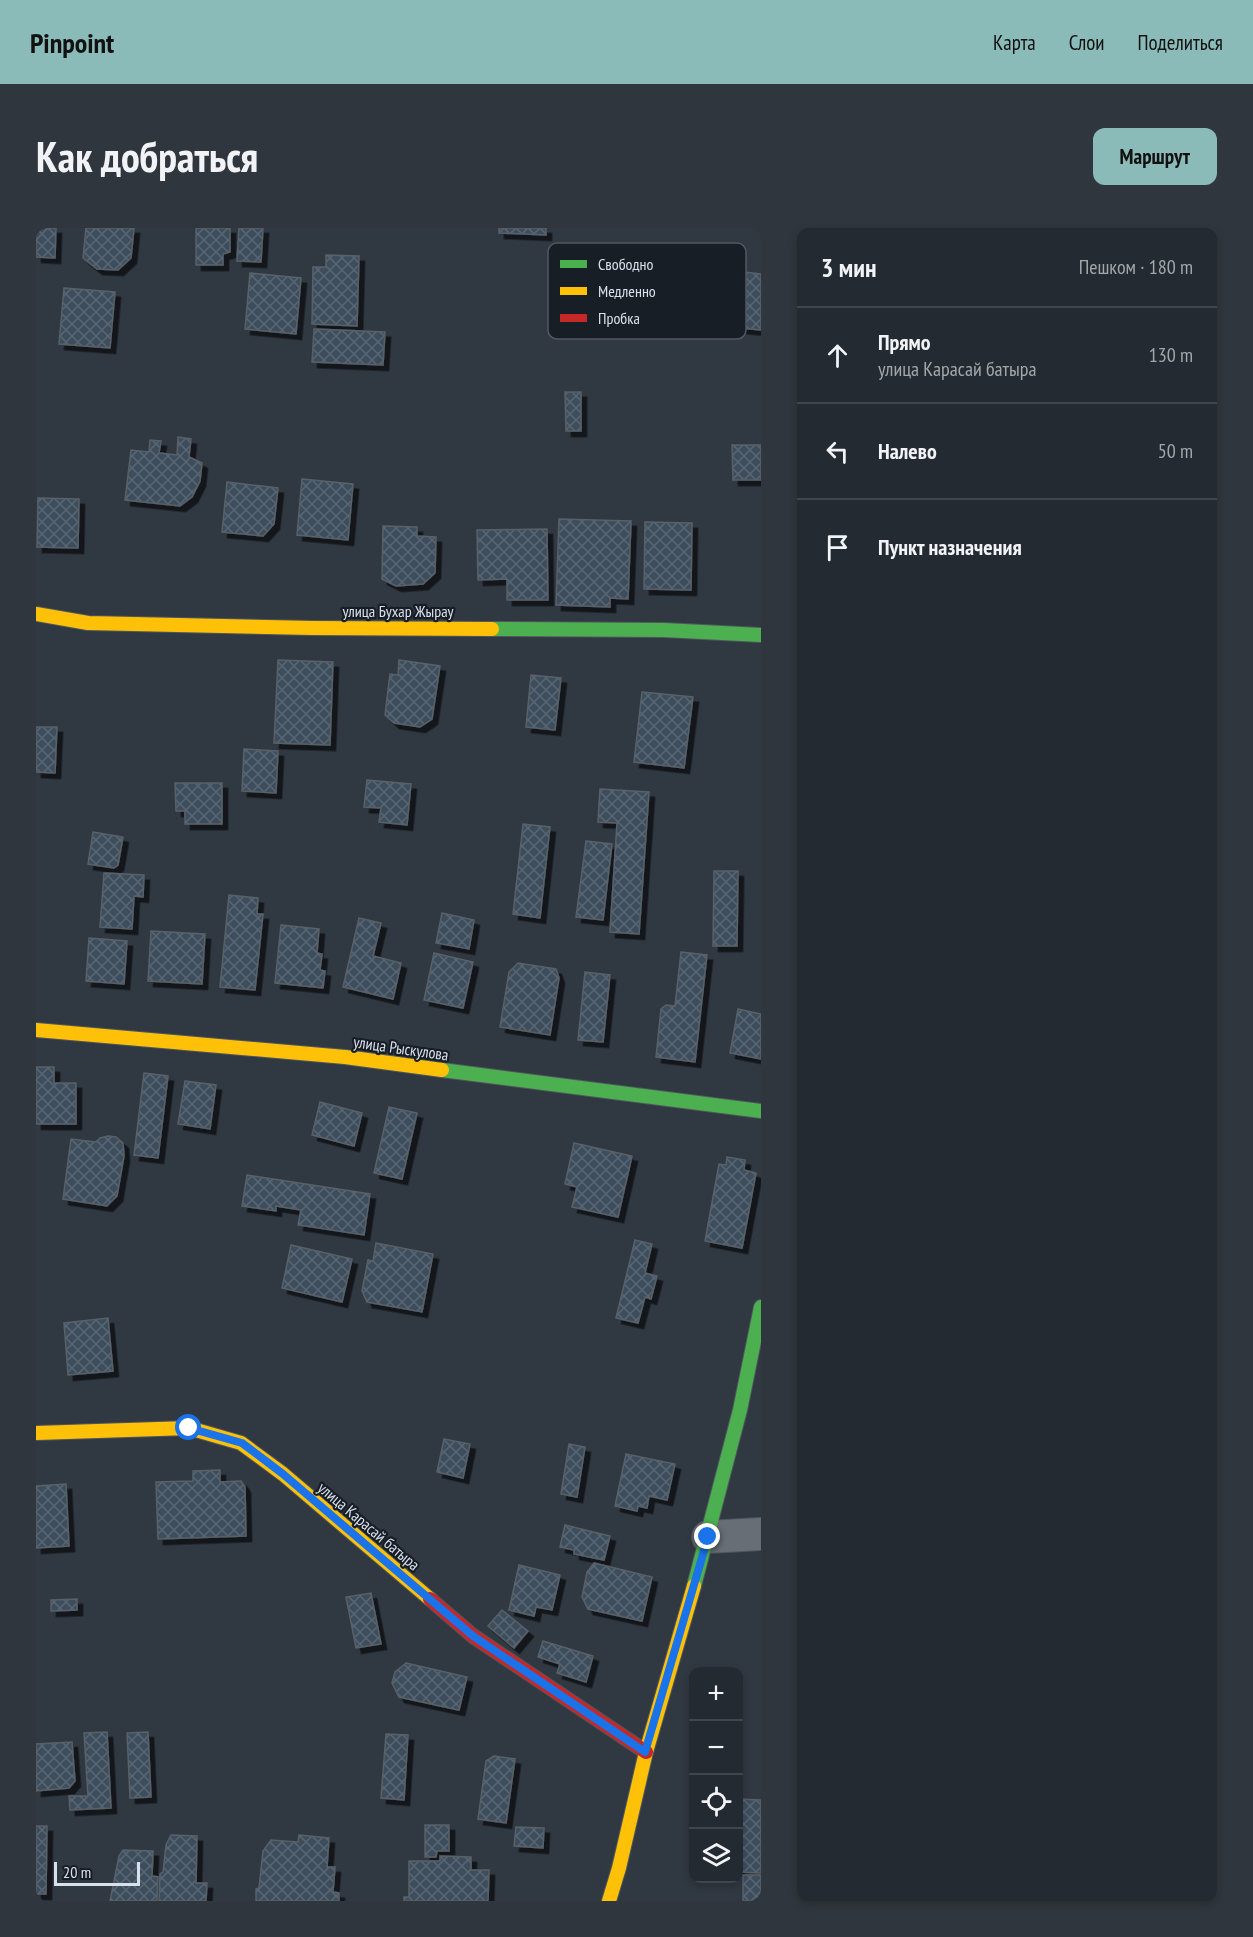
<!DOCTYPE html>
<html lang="ru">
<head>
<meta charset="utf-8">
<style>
	:root { --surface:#242a31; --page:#30363d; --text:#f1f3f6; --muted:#a3a7ab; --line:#41464d; --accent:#8bbbb9 }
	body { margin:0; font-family:"PT Sans Narrow",sans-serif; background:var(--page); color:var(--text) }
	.controls { position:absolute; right:18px; bottom:18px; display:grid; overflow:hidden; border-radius:12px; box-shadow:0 3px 9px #0003 }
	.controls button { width:54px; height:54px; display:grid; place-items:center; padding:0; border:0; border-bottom:2px solid var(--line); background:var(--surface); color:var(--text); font:30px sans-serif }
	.scale { position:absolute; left:18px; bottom:15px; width:86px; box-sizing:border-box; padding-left:6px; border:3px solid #d8e1eb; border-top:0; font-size:16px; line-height:21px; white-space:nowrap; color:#d8e1eb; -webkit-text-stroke:4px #181e25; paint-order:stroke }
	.stop { position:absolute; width:18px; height:18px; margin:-14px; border:4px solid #1a73e8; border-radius:50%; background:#fff }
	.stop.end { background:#1a73e8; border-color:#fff; box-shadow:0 2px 6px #0008 }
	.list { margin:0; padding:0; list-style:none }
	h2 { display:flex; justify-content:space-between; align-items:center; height:78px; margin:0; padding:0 24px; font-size:26px }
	h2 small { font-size:20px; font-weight:400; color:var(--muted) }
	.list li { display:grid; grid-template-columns:39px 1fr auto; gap:18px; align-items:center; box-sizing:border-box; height:96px; padding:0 24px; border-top:2px solid var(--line) }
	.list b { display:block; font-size:22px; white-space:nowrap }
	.list p { margin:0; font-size:20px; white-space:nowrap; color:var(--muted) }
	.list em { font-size:20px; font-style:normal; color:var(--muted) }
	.icon { flex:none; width:33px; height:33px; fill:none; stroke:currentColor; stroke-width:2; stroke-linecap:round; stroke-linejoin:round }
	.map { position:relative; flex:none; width:725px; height:1673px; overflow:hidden; border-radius:12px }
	header { display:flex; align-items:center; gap:36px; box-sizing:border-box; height:84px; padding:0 30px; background:var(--accent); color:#111 }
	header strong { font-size:28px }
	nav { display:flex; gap:33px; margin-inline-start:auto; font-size:21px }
	.intro { display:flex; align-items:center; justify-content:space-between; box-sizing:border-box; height:144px; padding:0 36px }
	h1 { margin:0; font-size:42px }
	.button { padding:15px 27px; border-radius:12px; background:var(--accent); color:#111; font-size:21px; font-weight:700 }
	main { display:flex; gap:36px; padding:0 36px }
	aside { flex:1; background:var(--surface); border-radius:12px; box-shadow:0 3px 9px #0003 }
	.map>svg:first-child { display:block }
	.building { fill:url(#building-cross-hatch); stroke:#596068; stroke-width:1.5; filter:url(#shadow) }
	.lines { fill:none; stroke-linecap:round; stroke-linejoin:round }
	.street-casing { stroke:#4f565e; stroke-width:34 }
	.fast-casing { stroke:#4f565e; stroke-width:16 }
	.slow-casing { stroke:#4f565e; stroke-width:16 }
	.jam-casing { stroke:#4f565e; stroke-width:16 }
	.street { stroke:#686e75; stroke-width:32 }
	.fast { stroke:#4caf50; stroke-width:14 }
	.slow { stroke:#ffc107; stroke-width:14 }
	.jam { stroke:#c62828; stroke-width:14 }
	.route { stroke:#1a73e8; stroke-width:8 }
	.labels { text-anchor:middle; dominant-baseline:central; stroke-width:4.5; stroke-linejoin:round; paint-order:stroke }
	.street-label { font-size:16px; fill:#d8e1eb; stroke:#181e25 }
	.key { fill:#181e25; stroke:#525860; stroke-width:1.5 }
	.key-label { font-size:16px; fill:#d8e1eb }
</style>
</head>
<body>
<header>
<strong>Pinpoint</strong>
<nav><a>Карта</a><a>Слои</a><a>Поделиться</a></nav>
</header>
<div class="intro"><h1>Как добраться</h1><a class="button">Маршрут</a></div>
<main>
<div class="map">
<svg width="725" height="1673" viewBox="0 0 725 1673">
	<defs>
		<pattern id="building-cross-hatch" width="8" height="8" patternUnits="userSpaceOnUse" patternTransform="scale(1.5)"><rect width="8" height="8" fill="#3e4d5c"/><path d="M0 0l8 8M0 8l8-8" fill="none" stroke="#596674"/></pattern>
		<filter id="shadow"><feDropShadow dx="5.5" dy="5.5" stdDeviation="0" flood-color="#0009"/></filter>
	</defs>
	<rect width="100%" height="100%" fill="#303841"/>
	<g class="building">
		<polygon points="0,0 20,0 19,30 0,29"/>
		<polygon points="50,0 98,0 95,30 82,42 61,41 47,30"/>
		<polygon points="160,0 194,0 194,24 187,26 187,37 160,37"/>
		<polygon points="203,0 227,0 225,34 201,33"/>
		<polygon points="463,0 510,0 510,7 463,5"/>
		<polygon points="290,27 323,28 321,98 276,96 277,39 290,39"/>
		<polygon points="700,43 725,46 725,102 694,99"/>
		<polygon points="214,45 265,50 260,106 209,101"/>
		<polygon points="28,60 79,64 74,120 23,116"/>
		<polygon points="278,101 349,104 347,137 276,134"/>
		<polygon points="529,164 545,164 545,203 530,203"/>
		<polygon points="142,209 155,211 153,229 166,235 164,253 156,269 144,278 89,272 95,222 113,224 114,212 125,213 123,225 141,227"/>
		<polygon points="696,217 725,217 725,252 697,252"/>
		<polygon points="266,251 317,256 312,312 261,307"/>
		<polygon points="191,254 242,260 238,296 227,308 186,304"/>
		<polygon points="2,270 43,271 42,320 1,319"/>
		<polygon points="523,291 595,293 592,371 574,370 574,379 520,377"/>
		<polygon points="609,294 656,295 655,362 608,361"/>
		<polygon points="347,298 381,299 381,308 400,309 399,345 387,356 360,358 346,351"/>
		<polygon points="511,301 512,372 471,372 471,351 442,352 441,302"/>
		<polygon points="242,432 297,434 294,517 238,515"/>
		<polygon points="363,432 404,438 396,491 384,499 358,495 349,487 354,446 362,447"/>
		<polygon points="495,447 525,450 519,502 490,499"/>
		<polygon points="606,464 657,469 648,540 598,534"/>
		<polygon points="0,499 21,499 19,545 0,544"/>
		<polygon points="208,521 242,523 240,565 206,563"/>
		<polygon points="331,552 375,556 371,597 343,594 345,580 328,579"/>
		<polygon points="139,555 186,555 186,596 149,596 149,583 140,583"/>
		<polygon points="564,561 613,564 603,706 574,704 581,595 562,594"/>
		<polygon points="487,596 514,599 504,690 477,686"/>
		<polygon points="57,604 87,609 82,637 78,640 52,636"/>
		<polygon points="550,613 576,616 567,692 540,689"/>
		<polygon points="678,643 702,643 701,718 677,718"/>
		<polygon points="68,645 108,647 107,669 98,668 96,701 64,699"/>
		<polygon points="193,667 222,670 221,686 227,686 219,762 184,759"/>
		<polygon points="406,685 438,692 433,721 400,715"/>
		<polygon points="323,690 345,695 337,728 365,735 357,771 307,759"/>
		<polygon points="245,697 283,701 281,725 286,726 284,742 289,743 287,760 239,755"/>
		<polygon points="115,703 169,706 166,756 112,753"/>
		<polygon points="53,710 91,713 88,756 50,753"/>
		<polygon points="645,724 671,727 659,834 620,829 625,781 630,777 639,778"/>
		<polygon points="398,725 437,734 427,780 388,772"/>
		<polygon points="482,735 520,741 523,750 514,807 464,799 473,744"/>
		<polygon points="549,744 574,747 567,814 542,812"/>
		<polygon points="702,781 725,786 725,831 694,825"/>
		<polygon points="0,839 18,839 18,855 40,855 40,896 0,896"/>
		<polygon points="108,845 132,848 122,930 98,927"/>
		<polygon points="149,853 180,857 174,901 142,896"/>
		<polygon points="284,874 326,885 318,918 276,907"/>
		<polygon points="353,879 381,885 366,951 338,945"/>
		<polygon points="72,908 80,909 87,915 88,928 81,968 71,978 27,971 35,911 60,914 64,910"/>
		<polygon points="538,915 596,928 582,989 536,979 541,959 529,956"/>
		<polygon points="691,929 709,932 708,942 720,945 706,1020 669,1013 683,936 690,937"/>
		<polygon points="211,947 334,966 328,1007 262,997 265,982 240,978 240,983 206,978"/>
		<polygon points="599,1012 616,1016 609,1045 621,1048 615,1071 609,1069 602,1095 580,1090"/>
		<polygon points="340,1015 397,1026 386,1084 331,1074 326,1063 332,1032 337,1033"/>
		<polygon points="255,1017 316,1031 306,1074 246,1060"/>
		<polygon points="72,1090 77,1143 32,1147 28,1095"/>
		<polygon points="408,1211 434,1216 427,1250 401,1244"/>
		<polygon points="533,1216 549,1219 541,1269 525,1266"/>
		<polygon points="590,1226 639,1236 631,1272 613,1268 611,1280 602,1278 601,1283 579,1278"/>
		<polygon points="184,1242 184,1254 205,1253 209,1259 210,1308 122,1311 120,1254 157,1253 157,1243"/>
		<polygon points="30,1256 33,1318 0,1320 0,1258"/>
		<polygon points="529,1297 574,1308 568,1332 538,1326 538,1322 524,1319"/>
		<polygon points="558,1335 616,1349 606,1393 552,1381 546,1369 551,1344"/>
		<polygon points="483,1337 524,1347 516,1382 500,1379 498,1388 473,1382"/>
		<polygon points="335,1365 345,1416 320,1420 310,1369"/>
		<polygon points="41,1371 41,1382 15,1383 15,1372"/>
		<polygon points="466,1382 492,1403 478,1420 452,1398"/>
		<polygon points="507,1413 557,1428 550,1454 521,1445 524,1436 502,1429"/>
		<polygon points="370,1435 431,1449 423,1482 363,1469 356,1455 359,1444"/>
		<polygon points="71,1504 75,1580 34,1582 33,1568 52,1568 48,1505"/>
		<polygon points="112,1504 115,1569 94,1570 91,1505"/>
		<polygon points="350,1506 372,1507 368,1572 345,1570"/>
		<polygon points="36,1514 39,1553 33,1560 0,1563 0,1516"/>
		<polygon points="458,1528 479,1531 470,1595 442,1591 450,1533"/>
		<polygon points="702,1571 725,1572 725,1645 702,1644"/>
		<polygon points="389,1597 413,1597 413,1623 401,1623 400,1629 389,1629"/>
		<polygon points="0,1598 11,1598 10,1666 0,1666"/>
		<polygon points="480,1599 508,1600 507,1620 478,1618"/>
		<polygon points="135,1607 161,1608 160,1655 171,1655 170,1673 123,1673 124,1646 127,1644 130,1617"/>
		<polygon points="263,1607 293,1610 291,1639 299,1639 297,1664 303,1665 303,1673 220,1673 220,1661 223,1660 227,1623 235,1612 262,1614"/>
		<polygon points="87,1622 117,1623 116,1648 122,1649 121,1673 74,1673 83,1628"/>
		<polygon points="404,1628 435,1629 435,1642 453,1642 452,1673 368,1673 368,1669 373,1669 373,1633 404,1633"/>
		<rect x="707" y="1647" width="18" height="26"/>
	</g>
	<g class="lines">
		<defs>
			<polyline id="street" points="672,1309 725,1306"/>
			<g id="fast">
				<polyline points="456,401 628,402 725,407"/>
				<polyline points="406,842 725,883"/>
				<polyline points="658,1358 704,1182 725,1079"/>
			</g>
			<g id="slow">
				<polyline points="0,386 52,395 277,400 456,401"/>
				<polyline points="0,802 309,829 406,842"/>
				<polyline points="0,1205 153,1200 205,1215 247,1246 394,1371"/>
				<polyline points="573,1673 583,1640 610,1524 658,1358"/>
			</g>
			<polyline id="jam" points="394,1371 437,1408 610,1524"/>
		</defs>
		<use href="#street" class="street-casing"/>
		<use href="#fast" class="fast-casing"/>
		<use href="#slow" class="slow-casing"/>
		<use href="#jam" class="jam-casing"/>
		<use href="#street" class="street"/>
		<use href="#fast" class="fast"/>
		<use href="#slow" class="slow"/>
		<use href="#jam" class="jam"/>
	</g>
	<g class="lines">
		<polyline class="route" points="153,1200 206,1215 247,1246 437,1408 609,1524 672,1309"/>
	</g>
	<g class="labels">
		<g class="street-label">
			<text x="362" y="383">улица Бухар Жырау</text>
			<text transform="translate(365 820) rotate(8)">улица Рыскулова</text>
			<text transform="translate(333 1298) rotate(40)">улица Карасай батыра</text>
		</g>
	</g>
	<rect x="512" y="15" width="198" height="96" rx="9" class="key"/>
	<rect x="524" y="32" width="27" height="8" fill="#4caf50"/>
	<rect x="524" y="59" width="27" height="8" fill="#ffc107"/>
	<rect x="524" y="86" width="27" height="8" fill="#c62828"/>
	<g class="key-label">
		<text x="562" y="42">Свободно</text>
		<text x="562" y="69">Медленно</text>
		<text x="562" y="96">Пробка</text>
	</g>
</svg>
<div class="controls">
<button>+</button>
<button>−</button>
<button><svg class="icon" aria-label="locate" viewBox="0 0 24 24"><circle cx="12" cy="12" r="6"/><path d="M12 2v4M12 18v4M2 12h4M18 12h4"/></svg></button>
<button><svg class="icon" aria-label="layers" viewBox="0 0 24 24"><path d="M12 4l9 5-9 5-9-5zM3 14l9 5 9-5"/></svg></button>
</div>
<div class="scale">20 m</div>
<div class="stop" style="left:153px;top:1200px"></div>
<div class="stop end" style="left:672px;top:1309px"></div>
</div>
<aside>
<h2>3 мин<small>Пешком · 180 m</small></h2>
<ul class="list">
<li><svg class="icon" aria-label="ahead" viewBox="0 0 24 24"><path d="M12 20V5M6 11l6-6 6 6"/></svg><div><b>Прямо</b><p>улица Карасай батыра</p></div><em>130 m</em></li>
<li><svg class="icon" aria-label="left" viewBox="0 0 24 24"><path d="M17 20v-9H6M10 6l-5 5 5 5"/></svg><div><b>Налево</b></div><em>50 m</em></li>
<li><svg class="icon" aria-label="arrive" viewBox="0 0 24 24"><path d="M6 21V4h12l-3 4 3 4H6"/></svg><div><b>Пункт назначения</b></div></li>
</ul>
</aside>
</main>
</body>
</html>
